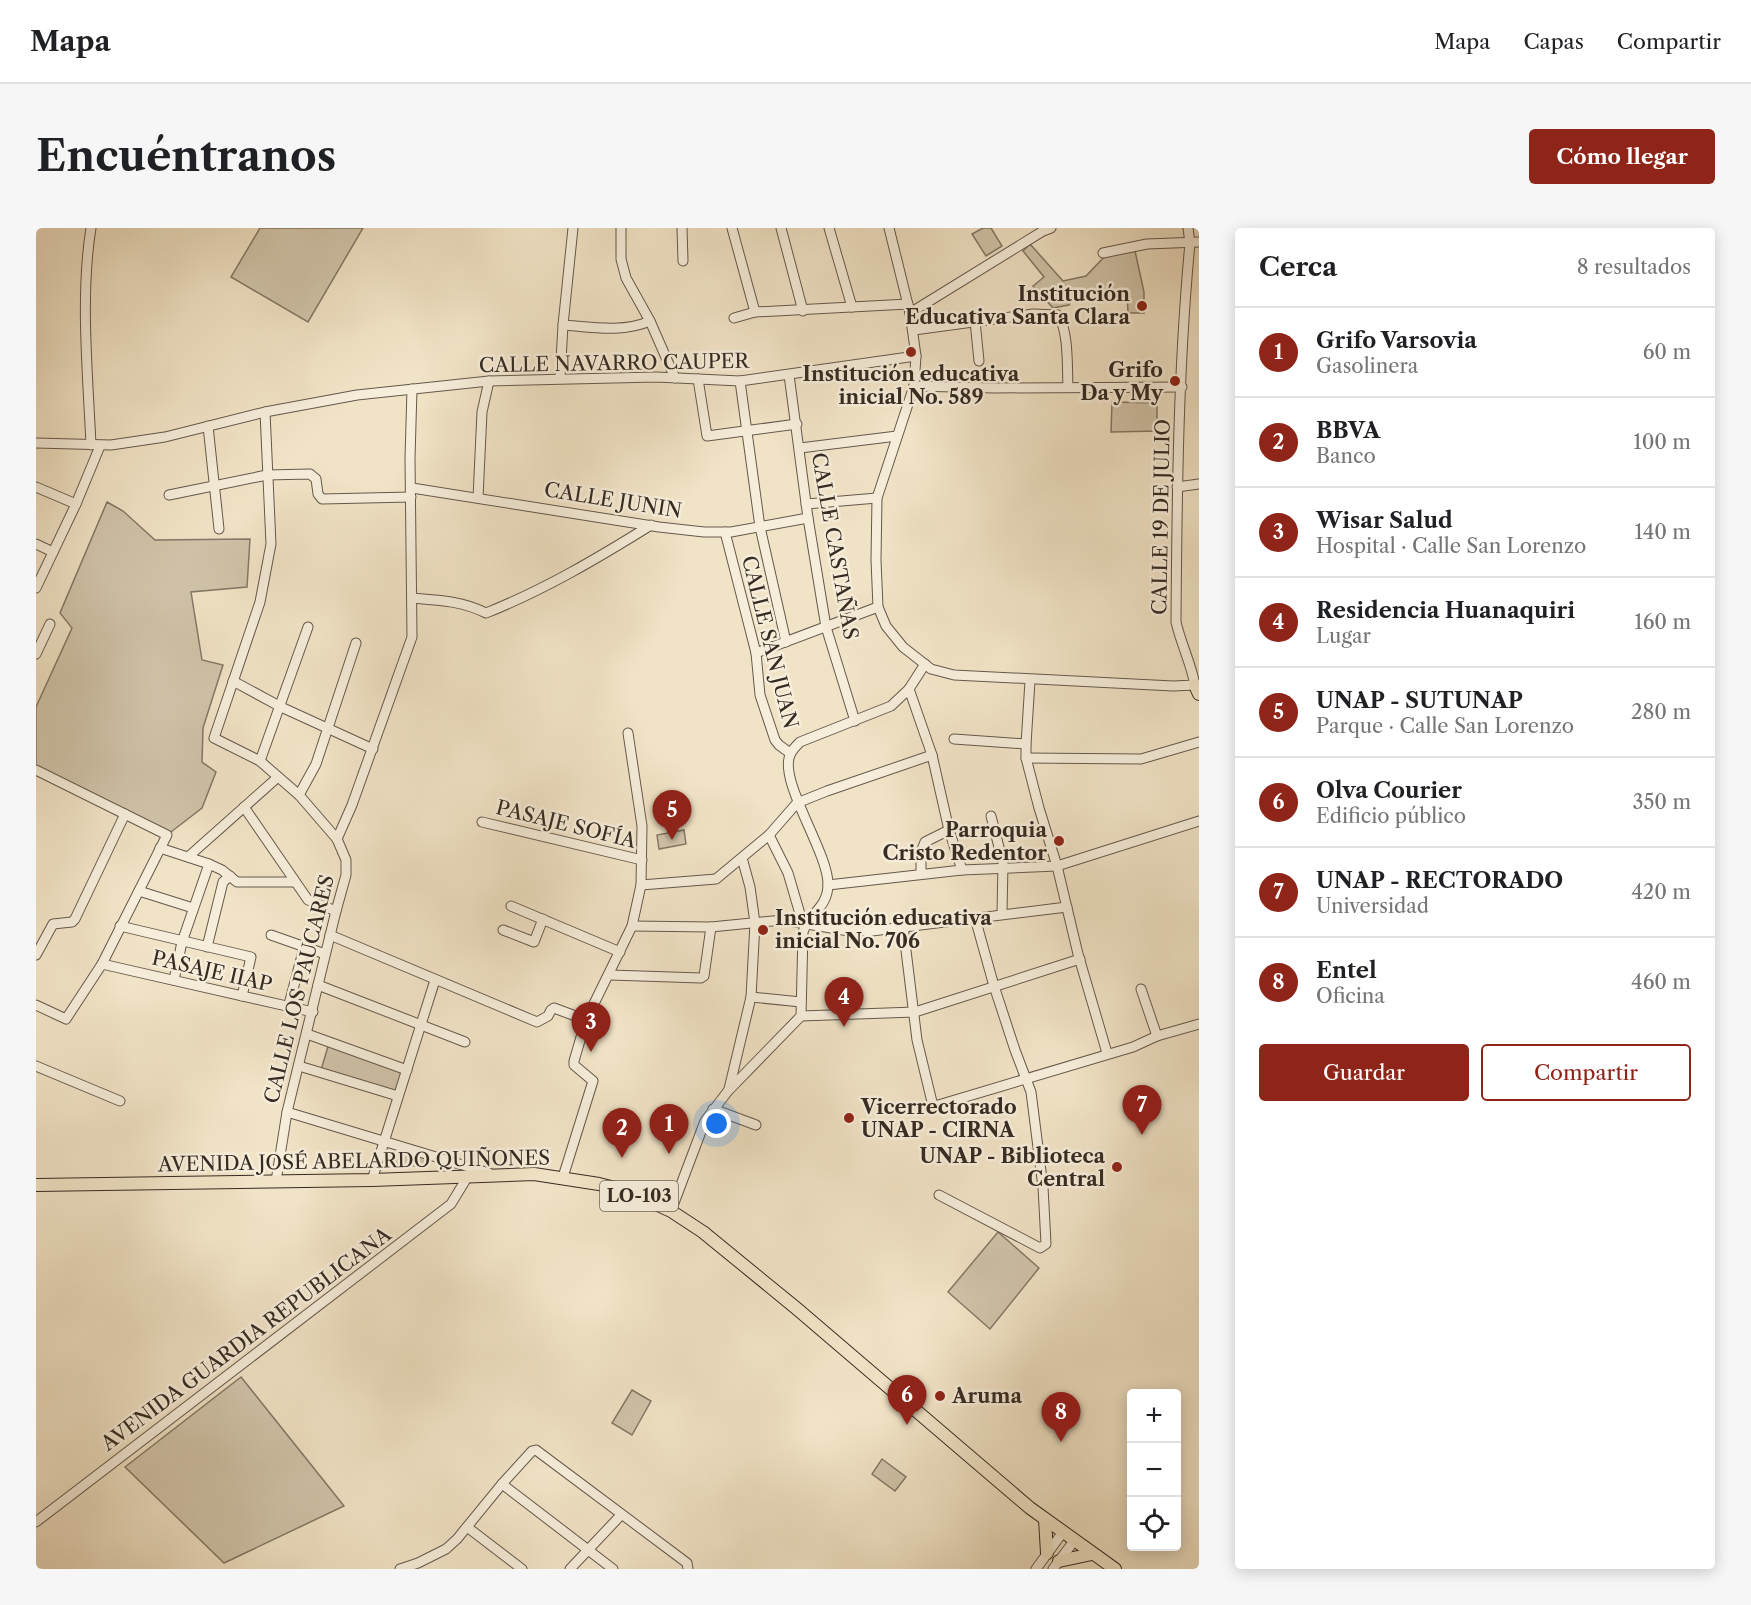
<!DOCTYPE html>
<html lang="es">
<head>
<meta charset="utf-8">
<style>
	:root { --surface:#fff; --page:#f6f6f6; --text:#202124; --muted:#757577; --line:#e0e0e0; --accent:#8f2418 }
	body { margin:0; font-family:"Libre Caslon Text",serif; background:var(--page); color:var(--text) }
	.controls { position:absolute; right:18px; bottom:18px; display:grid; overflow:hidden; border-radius:6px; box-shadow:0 3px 15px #0003 }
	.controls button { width:54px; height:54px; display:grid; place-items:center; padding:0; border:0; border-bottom:2px solid var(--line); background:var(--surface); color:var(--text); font:30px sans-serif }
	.you { position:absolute; left:681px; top:896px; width:21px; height:21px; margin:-15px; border:4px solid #fff; border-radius:50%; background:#1a73e8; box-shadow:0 0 0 9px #1a73e833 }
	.badge { display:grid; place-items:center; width:39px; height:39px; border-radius:50%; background:var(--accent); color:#fff; font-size:20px; font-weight:700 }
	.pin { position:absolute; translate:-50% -50px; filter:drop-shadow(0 2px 3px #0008) }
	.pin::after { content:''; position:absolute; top:32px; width:21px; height:18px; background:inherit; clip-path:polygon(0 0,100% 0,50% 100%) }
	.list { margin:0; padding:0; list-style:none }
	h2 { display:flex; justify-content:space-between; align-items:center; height:78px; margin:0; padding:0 24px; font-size:26px }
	h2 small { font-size:20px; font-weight:400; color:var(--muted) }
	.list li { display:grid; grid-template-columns:39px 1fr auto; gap:18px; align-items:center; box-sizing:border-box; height:90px; padding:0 24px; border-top:2px solid var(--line) }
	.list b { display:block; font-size:22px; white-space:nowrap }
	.list p { margin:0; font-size:20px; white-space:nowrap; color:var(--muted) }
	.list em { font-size:20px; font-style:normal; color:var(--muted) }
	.actions { display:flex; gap:12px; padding:18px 24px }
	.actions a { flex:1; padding:14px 0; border:2px solid var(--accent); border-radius:6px; text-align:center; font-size:21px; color:var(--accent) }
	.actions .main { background:var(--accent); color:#fff }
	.icon { flex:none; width:33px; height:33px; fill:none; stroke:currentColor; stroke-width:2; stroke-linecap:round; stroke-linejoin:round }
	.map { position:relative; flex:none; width:1163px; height:1341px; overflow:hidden; border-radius:6px }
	header { display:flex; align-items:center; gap:36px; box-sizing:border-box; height:84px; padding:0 30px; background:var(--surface); border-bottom:2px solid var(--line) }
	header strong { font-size:28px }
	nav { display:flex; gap:33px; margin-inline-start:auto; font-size:21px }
	.intro { display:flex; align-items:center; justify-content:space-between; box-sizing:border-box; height:144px; padding:0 36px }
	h1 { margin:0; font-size:42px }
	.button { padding:15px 27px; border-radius:6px; background:var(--accent); color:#fff; font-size:21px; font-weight:700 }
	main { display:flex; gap:36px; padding:0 36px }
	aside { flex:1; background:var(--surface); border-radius:6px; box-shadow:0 3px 15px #0003 }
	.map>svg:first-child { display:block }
	.green { fill:#d1c4aa; stroke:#847866; stroke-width:1.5 }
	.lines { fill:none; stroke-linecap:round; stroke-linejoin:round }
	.minor-casing { stroke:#65594c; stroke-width:11 }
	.major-casing { stroke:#362b23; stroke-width:14 }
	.minor { stroke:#f6edda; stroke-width:9 }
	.major { stroke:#f1e3c6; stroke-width:12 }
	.poi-dot { fill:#8f2418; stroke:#f6edda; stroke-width:2 }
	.labels { text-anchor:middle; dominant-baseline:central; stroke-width:5; stroke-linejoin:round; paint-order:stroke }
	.shield { fill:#f6edda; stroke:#70655a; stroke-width:1.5 }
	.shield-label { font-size:18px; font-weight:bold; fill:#362b23 }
	.poi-label { font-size:20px; font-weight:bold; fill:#362b23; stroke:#f6edda; text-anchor:end }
	.street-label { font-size:20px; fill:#362b23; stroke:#f6edda }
</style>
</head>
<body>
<header>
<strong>Mapa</strong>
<nav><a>Mapa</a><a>Capas</a><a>Compartir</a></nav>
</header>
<div class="intro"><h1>Encuéntranos</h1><a class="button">Cómo llegar</a></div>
<main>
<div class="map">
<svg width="1163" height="1341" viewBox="0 0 1163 1341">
	<rect width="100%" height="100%" fill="#f1e3c6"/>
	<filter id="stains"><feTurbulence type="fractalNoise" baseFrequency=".00333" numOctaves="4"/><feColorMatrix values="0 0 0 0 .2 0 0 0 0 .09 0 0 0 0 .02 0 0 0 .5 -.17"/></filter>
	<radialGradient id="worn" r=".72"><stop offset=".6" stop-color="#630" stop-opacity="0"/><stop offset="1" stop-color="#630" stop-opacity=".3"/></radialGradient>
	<g class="green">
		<polygon points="224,0 327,0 272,94 195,49"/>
		<polygon points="947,0 955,0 966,18 950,28 936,6"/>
		<polygon points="994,16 1027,53 1050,48 1072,25 1099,23 1108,64 1108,85 1092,85 1091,65 1068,66 1062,71 1055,72 1053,65 1041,62 1033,77 1017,80 997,58 1008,49 987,23"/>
		<polygon points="1076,174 1121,175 1121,203 1075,204"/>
		<polygon points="71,274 87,283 119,312 214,311 211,359 155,364 166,432 187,437 167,500 166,534 180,544 166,580 131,607 0,546 0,479 36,400 24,385"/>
		<polygon points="648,602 650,616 623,621 621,607"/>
		<polygon points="293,815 368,843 360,867 285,842"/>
		<polygon points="351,924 389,929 388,939 347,934"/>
		<polygon points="962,1004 1003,1040 954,1101 912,1064"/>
		<polygon points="205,1149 308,1278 188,1335 89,1239"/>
		<polygon points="596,1162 615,1173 596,1207 576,1195"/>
		<polygon points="846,1231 870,1249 859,1263 836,1246"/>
	</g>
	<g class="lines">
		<defs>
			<g id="minor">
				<polyline points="585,0 585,31 590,50 614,93 639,150"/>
				<polyline points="646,0 647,33"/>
				<polyline points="696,0 719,84"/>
				<polyline points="745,0 767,83"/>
				<polyline points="793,0 816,79"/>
				<path d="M 853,0 L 874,85 L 880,128 L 878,158 L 841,270 L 840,332 L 842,379 L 850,398 L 867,419 L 895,441 L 918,447 L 1137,458 L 1159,457 C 1155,435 1145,416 1140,394 C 1141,268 1142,141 1154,15 L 1152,0"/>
				<polyline points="1067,25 1111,16 1163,14"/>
				<polyline points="874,85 1007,3 1015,0"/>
				<polyline points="698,90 719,84 872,76"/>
				<polyline points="939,93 943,133"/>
				<path d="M 527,97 C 555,99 587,105 614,93"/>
				<path d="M 878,102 L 997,86 L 1022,87 C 1033,103 1031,140 1032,159"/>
				<polyline points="753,147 772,290 790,399 819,493"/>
				<polyline points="524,150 527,97 537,0"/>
				<polyline points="662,151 671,208 761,196"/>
				<polyline points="704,153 724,299 750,414"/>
				<polyline points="878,158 958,160 1146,159"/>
				<polyline points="229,184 235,316 224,374 178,510 224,533 263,567 301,611 310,632 310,647 300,683 251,884 240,953"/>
				<polyline points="172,198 183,301"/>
				<polyline points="0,215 75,217 129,209 229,184 321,167 453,153 620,149 704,153 880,128"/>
				<path d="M 55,217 C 52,148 44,68 55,0"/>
				<polyline points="764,220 861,208"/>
				<polyline points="0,259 40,276"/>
				<polyline points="1141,259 1163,256"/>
				<polyline points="376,260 623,299 668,304 695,304 772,290"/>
				<polyline points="133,267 231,247 274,246 280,251 282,266 286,271 375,269"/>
				<polyline points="442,270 446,184 453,153"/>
				<polyline points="770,276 841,270"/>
				<polyline points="689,304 720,425 724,467 739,512 743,517 754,525"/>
				<polyline points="0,316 17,324"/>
				<polyline points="0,360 40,276 64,218"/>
				<path d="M 376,370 C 402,372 426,373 450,385 C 508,362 562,330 615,297"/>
				<polyline points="720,425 842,379"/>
				<polyline points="0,426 14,396"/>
				<polyline points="197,453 245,479 337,521"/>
				<polyline points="994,453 990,516 990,530 1003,580 1021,638 1042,726 1071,825"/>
				<polyline points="873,461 896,527 913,602 926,642"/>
				<polyline points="918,511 990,516"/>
				<polyline points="990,530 1105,531 1163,514"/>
				<polyline points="224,533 272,399"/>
				<polyline points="0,542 131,607 66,736 30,791 0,777"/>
				<polyline points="263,567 280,536 320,415"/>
				<polyline points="208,579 272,672 300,683"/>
				<polyline points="955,588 967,635 966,686"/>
				<polyline points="446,594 606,632"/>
				<polyline points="733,607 752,645 764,686 770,694"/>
				<polyline points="301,611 316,577 376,409 374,230 376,161"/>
				<polyline points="124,620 173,636 186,642 201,654 259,654"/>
				<polyline points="152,629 242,549"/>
				<polyline points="885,645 885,624 889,614 913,602"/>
				<polyline points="605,657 680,651 733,607 761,575 791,563 896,527"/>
				<polyline points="792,657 926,642 1021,638 1163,593"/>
				<polyline points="103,663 157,680"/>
				<polyline points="475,678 584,724"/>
				<polyline points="84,698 215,729 206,768"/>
				<polyline points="596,698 675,699 747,692 813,703 836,703 1031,679"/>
				<polyline points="867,698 881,812 896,874 899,878 1097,819 1121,808 1163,796"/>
				<polyline points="467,702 498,714 507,691"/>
				<polyline points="235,707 289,726"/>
				<polyline points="294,707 501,794 512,788 515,782 518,780 550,792"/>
				<polyline points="171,719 187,654 194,648"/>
				<polyline points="0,727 17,696 36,694 39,691 89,586"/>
				<polyline points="66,736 277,784"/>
				<polyline points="574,747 665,750 668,748 675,699"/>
				<polyline points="138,752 146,714 173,636"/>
				<polyline points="282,757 429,814"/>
				<polyline points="1105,761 1121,808"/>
				<polyline points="715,769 765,774"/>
				<polyline points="252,780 268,720"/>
				<polyline points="765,788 879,784 1044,731"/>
				<polyline points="271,806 371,842"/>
				<polyline points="0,838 84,873"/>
				<polyline points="263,838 362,868"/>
				<polyline points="693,861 715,769 719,695 714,659 706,630"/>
				<polyline points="677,881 720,897"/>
				<polyline points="251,884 453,945"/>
				<polyline points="527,949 557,853 538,837 538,833 550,792 596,698 605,657 606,598 592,505"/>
				<polyline points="336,952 399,752"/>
				<polyline points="903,967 1004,1020 1010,1016 1007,959 995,864 979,822 958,758 939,690"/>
				<path d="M 635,983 L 669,893 L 692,863 L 765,788 L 767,704 C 773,685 792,680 792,656 C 792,623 740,550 755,525 C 757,521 761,517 764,514 L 855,478 L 873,461 L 889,436"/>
				<polyline points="466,1256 577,1341"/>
				<polyline points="0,1294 415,976 432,948"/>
				<polyline points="431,1299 486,1341"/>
				<polyline points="364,1341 382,1335 410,1321 421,1311 466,1256 496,1223 500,1222 651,1335 652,1341"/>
				<polyline points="534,1341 585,1287"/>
				<polyline points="1000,1341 1027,1304"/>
				<polyline points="1017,1341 1038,1313"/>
			</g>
			<g id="major">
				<polyline points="1159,457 1163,466"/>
				<polyline points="0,957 336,952 498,946 563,956 591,963 635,983 667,1004 760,1080 994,1280 1079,1341"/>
				<polyline points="1009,1291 1011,1325"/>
				<polyline points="1023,1333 1056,1326"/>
			</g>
		</defs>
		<use href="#minor" class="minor-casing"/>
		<use href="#major" class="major-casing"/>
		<use href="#minor" class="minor"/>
		<use href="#major" class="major"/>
	</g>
	<g class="poi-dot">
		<circle cx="1106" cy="78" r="6"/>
		<circle cx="875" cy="124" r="6"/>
		<circle cx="1139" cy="153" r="6"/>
		<circle cx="1023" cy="613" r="6"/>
		<circle cx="727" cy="702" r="6"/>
		<circle cx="813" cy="890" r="6"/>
		<circle cx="1081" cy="939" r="6"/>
		<circle cx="904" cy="1168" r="6"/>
	</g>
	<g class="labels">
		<rect class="shield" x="564" y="953" width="78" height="30" rx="4.5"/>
		<g class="shield-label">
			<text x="603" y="968">LO-103</text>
		</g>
		<g class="poi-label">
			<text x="1094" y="66">Institución<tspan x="1094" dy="23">Educativa Santa Clara</tspan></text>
			<text x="1127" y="142">Grifo<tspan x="1127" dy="23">Da y My</tspan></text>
			<text x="875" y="146" text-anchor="middle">Institución educativa<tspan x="875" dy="23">inicial No. 589</tspan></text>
			<text x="1011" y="602">Parroquia<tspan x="1011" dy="23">Cristo Redentor</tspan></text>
			<text x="739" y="690" text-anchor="start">Institución educativa<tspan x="739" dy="23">inicial No. 706</tspan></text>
			<text x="825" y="879" text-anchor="start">Vicerrectorado<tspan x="825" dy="23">UNAP - CIRNA</tspan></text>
			<text x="1069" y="928">UNAP - Biblioteca<tspan x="1069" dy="23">Central</tspan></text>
			<text x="916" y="1168" text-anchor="start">Aruma</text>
		</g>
		<g class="street-label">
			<text transform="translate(578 135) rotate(-1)">CALLE NAVARRO CAUPER</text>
			<text transform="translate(577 272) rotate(9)">CALLE JUNIN</text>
			<text transform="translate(1125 289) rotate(-89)">CALLE 19 DE JULIO</text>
			<text transform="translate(799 318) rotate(80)">CALLE CASTAÑAS</text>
			<text transform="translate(734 414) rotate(76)">CALLE SAN JUAN</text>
			<text transform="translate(530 596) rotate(14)">PASAJE SOFÍA</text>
			<text transform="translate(176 743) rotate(13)">PASAJE IIAP</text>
			<text transform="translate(263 761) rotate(-76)">CALLE LOS PAUCARES</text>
			<text transform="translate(318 933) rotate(-1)">AVENIDA JOSÉ ABELARDO QUIÑONES</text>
			<text transform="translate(210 1111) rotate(-37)">AVENIDA GUARDIA REPUBLICANA</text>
		</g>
	</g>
	<rect width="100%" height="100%" filter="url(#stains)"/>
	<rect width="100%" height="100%" fill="url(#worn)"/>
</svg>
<div class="controls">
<button>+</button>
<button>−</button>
<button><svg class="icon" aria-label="locate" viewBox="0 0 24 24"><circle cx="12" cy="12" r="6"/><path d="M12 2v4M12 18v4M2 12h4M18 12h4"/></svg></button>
</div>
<div class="you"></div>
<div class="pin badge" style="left:633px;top:926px">1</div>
<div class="pin badge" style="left:586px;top:930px">2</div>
<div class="pin badge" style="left:555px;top:824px">3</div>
<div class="pin badge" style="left:808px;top:799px">4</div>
<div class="pin badge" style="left:636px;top:612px">5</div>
<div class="pin badge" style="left:871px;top:1197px">6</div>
<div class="pin badge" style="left:1106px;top:907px">7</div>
<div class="pin badge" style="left:1025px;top:1214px">8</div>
</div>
<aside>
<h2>Cerca<small>8 resultados</small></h2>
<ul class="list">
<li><span class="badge">1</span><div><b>Grifo Varsovia</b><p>Gasolinera</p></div><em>60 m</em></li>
<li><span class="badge">2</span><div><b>BBVA</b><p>Banco</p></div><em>100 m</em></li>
<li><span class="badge">3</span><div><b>Wisar Salud</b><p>Hospital · Calle San Lorenzo</p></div><em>140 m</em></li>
<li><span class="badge">4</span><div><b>Residencia Huanaquiri</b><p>Lugar</p></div><em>160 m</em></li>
<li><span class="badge">5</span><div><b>UNAP - SUTUNAP</b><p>Parque · Calle San Lorenzo</p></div><em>280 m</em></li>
<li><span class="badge">6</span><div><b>Olva Courier</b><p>Edificio público</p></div><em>350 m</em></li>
<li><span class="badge">7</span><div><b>UNAP - RECTORADO</b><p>Universidad</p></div><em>420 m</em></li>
<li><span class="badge">8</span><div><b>Entel</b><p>Oficina</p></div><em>460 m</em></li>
</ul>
<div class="actions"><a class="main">Guardar</a><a>Compartir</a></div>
</aside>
</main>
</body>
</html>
